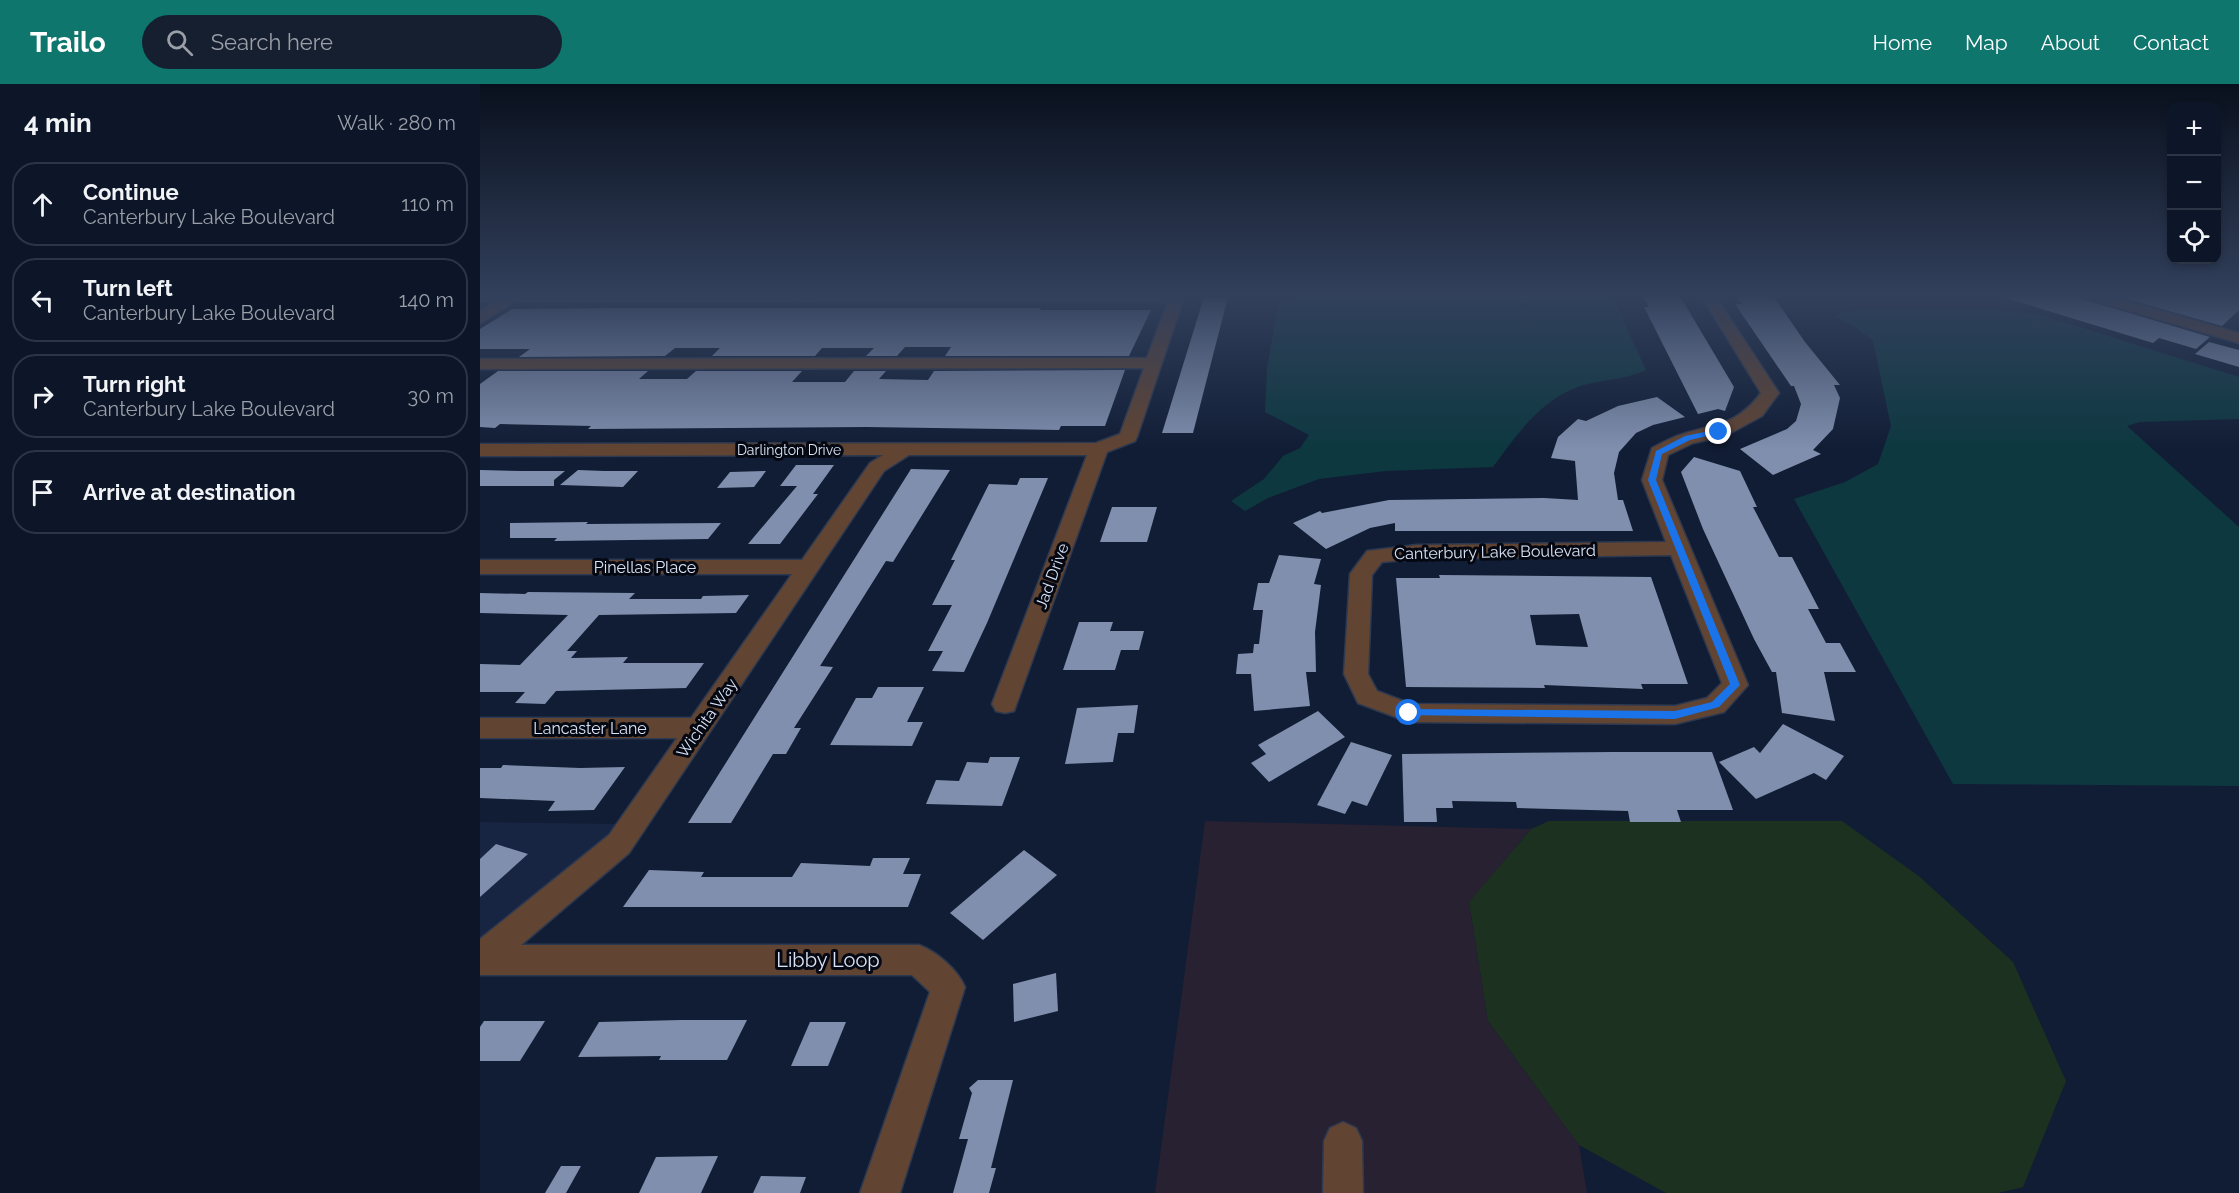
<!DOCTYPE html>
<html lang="en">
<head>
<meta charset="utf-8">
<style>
	:root { --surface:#0d1628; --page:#161f30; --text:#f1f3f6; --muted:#9a9fa8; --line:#2d3545; --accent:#0f766e }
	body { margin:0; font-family:Raleway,sans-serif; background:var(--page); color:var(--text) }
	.controls { position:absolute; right:18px; top:18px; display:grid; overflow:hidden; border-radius:12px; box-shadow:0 3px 9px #0003 }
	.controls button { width:54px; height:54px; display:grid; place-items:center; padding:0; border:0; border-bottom:2px solid var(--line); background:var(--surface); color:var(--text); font:30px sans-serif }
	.stop { position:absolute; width:18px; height:18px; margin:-14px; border:4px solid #1a73e8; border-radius:50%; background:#fff }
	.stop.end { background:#1a73e8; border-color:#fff; box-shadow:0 2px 6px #0008 }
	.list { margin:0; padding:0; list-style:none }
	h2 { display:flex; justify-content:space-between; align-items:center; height:78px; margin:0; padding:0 24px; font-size:26px }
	h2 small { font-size:20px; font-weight:400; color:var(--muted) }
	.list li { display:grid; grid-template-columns:39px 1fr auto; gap:18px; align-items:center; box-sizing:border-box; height:84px; margin:0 12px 12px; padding:0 12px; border:2px solid var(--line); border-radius:24px }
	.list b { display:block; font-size:22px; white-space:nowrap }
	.list p { margin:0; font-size:20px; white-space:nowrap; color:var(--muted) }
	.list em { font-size:20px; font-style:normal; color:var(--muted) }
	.icon { flex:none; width:33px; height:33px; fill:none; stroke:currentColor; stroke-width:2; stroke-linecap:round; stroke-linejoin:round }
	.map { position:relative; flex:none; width:1759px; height:1109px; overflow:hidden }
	header { display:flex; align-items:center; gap:36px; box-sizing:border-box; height:84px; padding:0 30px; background:var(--accent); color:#fff }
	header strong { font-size:28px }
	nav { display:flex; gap:33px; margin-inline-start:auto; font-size:21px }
	.search { width:420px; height:54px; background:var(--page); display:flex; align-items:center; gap:15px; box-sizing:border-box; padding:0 21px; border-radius:33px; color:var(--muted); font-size:22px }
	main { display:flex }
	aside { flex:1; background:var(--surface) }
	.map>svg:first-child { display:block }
	.built { fill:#172543 }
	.industrial { fill:#272131 }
	.green { fill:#1c3120 }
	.water { fill:#0d3840 }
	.building { fill:#808fad; fill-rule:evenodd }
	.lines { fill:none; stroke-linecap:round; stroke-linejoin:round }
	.minor-casing { stroke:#2d3950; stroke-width:3 }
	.minor { fill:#614432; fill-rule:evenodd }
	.route { fill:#1a73e8 }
	.labels { text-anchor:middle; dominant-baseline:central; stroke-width:6; stroke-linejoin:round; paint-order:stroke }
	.far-street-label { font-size:14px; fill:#dbe3f4; stroke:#040812 }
	.street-label { font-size:16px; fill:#dbe3f4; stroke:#040812 }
	.near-street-label { font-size:20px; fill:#dbe3f4; stroke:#040812 }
</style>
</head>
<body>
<header>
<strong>Trailo</strong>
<div class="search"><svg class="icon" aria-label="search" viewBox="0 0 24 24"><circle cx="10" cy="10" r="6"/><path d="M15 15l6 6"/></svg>Search here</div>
<nav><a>Home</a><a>Map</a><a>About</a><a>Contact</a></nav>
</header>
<main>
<aside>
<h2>4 min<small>Walk · 280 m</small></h2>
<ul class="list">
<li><svg class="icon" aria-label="ahead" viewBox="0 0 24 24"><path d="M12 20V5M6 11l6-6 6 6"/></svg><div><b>Continue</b><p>Canterbury Lake Boulevard</p></div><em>110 m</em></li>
<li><svg class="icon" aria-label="left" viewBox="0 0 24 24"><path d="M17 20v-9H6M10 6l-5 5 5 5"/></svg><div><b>Turn left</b><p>Canterbury Lake Boulevard</p></div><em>140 m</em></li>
<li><svg class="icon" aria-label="right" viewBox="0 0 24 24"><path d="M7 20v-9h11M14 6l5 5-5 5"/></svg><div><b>Turn right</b><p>Canterbury Lake Boulevard</p></div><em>30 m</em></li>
<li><svg class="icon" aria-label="arrive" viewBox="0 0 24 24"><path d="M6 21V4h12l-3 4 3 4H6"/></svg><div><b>Arrive at destination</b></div></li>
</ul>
</aside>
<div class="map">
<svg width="1759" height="1109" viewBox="0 0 1759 1109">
	<rect width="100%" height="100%" fill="#111d35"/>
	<polygon class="built" points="0,738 139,740 126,757 0,861"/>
	<polygon class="industrial" points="725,737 1051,745 989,819 1008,937 1099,1061 1107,1109 675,1109"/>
	<polygon class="green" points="1069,737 1362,737 1440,793 1533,878 1586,997 1543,1103 1518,1109 1186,1109 1099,1061 1008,937 989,818 1051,745"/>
	<g class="water">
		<path d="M 817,210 L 1131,210 L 1166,286 C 1143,297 1118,295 1095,304 C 1058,319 1036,352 1013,383 L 906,387 L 839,395 L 788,414 L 765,427 L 751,417 L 784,395 L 803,372 L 820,364 L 829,351 L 785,328 L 787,284 L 798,221 L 817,212 Z"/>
		<polygon points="1510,226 1561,231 1759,293 1759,335 1660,338 1647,342 1759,443 1759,702 1473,700 1314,415 1365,398 1398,380 1411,342 1393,257 1371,240 1355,233 1363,227"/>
	</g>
	<g class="building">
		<polygon points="1162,210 1200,212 1254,303 1245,327 1238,325 1218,330 1164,223 1169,223"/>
		<polygon points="1255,210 1292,210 1325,258 1360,301 1354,301 1360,314 1353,345 1333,366 1341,370 1293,391 1260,365 1307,345 1316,337 1321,320 1314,302 1311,302 1255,220 1262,220"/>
		<polygon points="1527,210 1599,210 1602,215 1730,253 1716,265 1679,254 1673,259 1526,214"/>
		<polygon points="1629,210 1759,210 1759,226 1742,242"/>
		<polygon points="724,213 748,213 713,349 682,349"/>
		<polygon points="145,224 561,224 560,226 671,226 649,272 465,272 471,263 425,263 417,272 386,272 394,264 342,264 335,272 232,272 240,264 195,264 185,272 39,273 50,265 0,265 0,245 32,225"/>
		<polygon points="1729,258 1759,266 1759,283 1715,270"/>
		<polygon points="645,286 625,342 581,342 579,346 387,343 108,345 111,342 20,340 15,344 0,343 0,300 18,287 168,287 159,295 207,295 216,287 322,287 312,298 365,298 374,287 406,287 399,295 448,296 454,287"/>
		<polygon points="1177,313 1205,333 1173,341 1156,349 1139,368 1134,389 1138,416 1143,416 1153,447 915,447 915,439 890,444 846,465 813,439 840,427 842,429 909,416 1064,414 1098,416 1095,377 1071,374 1078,353 1098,335 1106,337 1138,322"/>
		<polygon points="1214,373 1260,387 1277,423 1273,423 1299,473 1312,473 1339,525 1328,525 1346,559 1360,559 1376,588 1344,588 1355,637 1302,629 1296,588 1292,588 1274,555 1223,445 1201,388"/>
		<polygon points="316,381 354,381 333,410 338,410 300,460 268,460 317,402 300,402"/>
		<polygon points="431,385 470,386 413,478 406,477 340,582 353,583 314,644 321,644 306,670 293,670 251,739 208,739"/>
		<polygon points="0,386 43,387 85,387 74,396 74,402 0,402"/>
		<polygon points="98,386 124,387 158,387 143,403 80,401"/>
		<polygon points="286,387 274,403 237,404 250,388"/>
		<polygon points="540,394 568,394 507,539 484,588 452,587 463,567 448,567 472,521 452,521 475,476 471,476 509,400 537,401"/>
		<polygon points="632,423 677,423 667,458 620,458"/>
		<polygon points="108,438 106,440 241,439 228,455 74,457 77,454 30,454 30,439"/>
		<polygon points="799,471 841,475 834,500 841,501 835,548 836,588 826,588 830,622 774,627 771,590 756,590 758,570 773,569 774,560 779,560 783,526 773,526 778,499 789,499"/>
		<path d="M 959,491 L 1171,493 L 1208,600 L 1161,600 L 1163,605 L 1064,601 L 1065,604 L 926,603 L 916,494 L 960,494 ZM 1099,530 L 1108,563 L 1056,561 L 1050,531 Z"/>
		<polygon points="48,508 155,509 149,515 221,515 223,512 269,511 256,529 119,531 87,567 97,567 91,574 148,573 143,579 224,579 206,604 76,607 65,620 35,619 45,608 0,608 0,580 40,581 88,531 0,529 0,509 45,510"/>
		<polygon points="599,538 633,538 630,547 664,547 659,566 641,566 635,586 583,586"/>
		<polygon points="398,603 444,603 427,638 443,638 432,662 350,661 376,614 392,614"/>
		<polygon points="658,621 654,649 638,649 633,678 585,680 597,624"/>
		<polygon points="838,627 865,653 789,698 771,679 786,670 778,661"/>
		<polygon points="1303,640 1364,672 1346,696 1334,689 1276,715 1239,678 1274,663 1280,669"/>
		<polygon points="871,658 912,671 887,722 872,717 865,730 837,721"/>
		<polygon points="1134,668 1232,668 1253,726 1197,726 1201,738 1150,738 1148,727 1037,724 1036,718 972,717 973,724 956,724 957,738 924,738 922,670"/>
		<polygon points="510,673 540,673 522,722 446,720 456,696 479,697 487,678 508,679"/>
		<polygon points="23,681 100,684 145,683 114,726 68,727 75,717 0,714 0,684 21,684"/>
		<polygon points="16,760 48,770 0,813 0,775"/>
		<polygon points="544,766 577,791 503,856 470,829"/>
		<polygon points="393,774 430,774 423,790 441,790 428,823 143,823 169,786 224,788 221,793 312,793 321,779 390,782"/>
		<polygon points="576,889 578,927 534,938 533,900"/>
		<polygon points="201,936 267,936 247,976 179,976 181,972 98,973 119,938"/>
		<polygon points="4,937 65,937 40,977 0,977 0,943"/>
		<polygon points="330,938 366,938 348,982 311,982"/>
		<polygon points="498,996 533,996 511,1084 516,1084 509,1109 473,1109 488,1055 479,1055 492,1009 489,1004"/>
		<polygon points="238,1072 221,1109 159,1109 176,1073"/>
		<polygon points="81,1082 101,1082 86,1109 65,1109"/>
		<polygon points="281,1092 326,1093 320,1109 273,1109"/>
	</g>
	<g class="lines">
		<defs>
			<g id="minor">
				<path d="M 0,210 L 705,210 L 657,353 L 655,357 L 627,368 L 534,627 L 525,629 L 516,627 L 512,620 L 607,371 L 429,371 L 404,387 L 149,769 L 41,861 L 439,861 C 457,868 477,885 485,903 L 420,1109 L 380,1109 L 450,908 L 432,891 L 0,891 L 0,855 L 129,751 L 197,654 L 0,654 L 0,634 L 211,634 L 312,490 L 0,490 L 0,476 L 322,476 L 390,379 L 403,371 L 0,372 L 0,360 L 616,359 L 640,350 L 664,284 L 0,285 L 0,275 L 667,274 L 688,218 L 37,217 L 0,239 L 0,227 L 16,217 L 0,217 Z"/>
				<path d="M 1220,210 L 1234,210 L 1299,309 L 1282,332 L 1245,352 L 1213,359 L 1188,371 L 1182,396 L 1268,601 L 1244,628 L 1195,640 L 929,638 L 878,619 L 864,590 L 870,490 L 887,467 L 937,461 L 1186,458 L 1162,396 L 1172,364 C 1182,359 1192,353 1203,350 C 1237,339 1257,341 1281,309 ZM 1191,471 L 1242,599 L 1227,614 L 1195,622 L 931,620 L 897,607 L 888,590 L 892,491 L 902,478 L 937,475 Z"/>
				<polygon points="1601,210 1622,210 1759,249 1759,259 1603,213"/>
				<polygon points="863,1038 876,1044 882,1057 883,1109 843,1109 844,1057 850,1044"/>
			</g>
		</defs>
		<use href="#minor" class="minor-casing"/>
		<use href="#minor" class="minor"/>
	</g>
	<linearGradient id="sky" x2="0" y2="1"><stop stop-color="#09101d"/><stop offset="0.58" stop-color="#32405c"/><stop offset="1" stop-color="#32405c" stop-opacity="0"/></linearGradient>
	<rect width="1759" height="365" fill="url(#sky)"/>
	<polygon class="route" points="1239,345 1241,349 1210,356 1182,370 1176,396 1260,601 1239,623 1195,635 925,631 923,629 929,625 1195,627 1232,618 1250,600 1168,396 1176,367 1205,352"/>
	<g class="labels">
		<g class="far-street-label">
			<text x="309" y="366">Darlington Drive</text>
		</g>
		<g class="street-label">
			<text transform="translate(1015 468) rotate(-1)">Canterbury Lake Boulevard</text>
			<text x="165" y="483">Pinellas Place</text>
			<text transform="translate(572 492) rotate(-70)">Jad Drive</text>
			<text transform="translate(227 634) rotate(-55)">Wichita Way</text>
			<text x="110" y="644">Lancaster Lane</text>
		</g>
		<g class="near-street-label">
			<text x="348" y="876">Libby Loop</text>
		</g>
	</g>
</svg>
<div class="controls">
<button>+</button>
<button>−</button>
<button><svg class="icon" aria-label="locate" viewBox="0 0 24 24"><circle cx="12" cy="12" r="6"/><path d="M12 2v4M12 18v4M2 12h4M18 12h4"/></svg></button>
</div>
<div class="stop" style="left:929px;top:629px"></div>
<div class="stop end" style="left:1239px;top:348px"></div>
</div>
</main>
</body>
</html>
